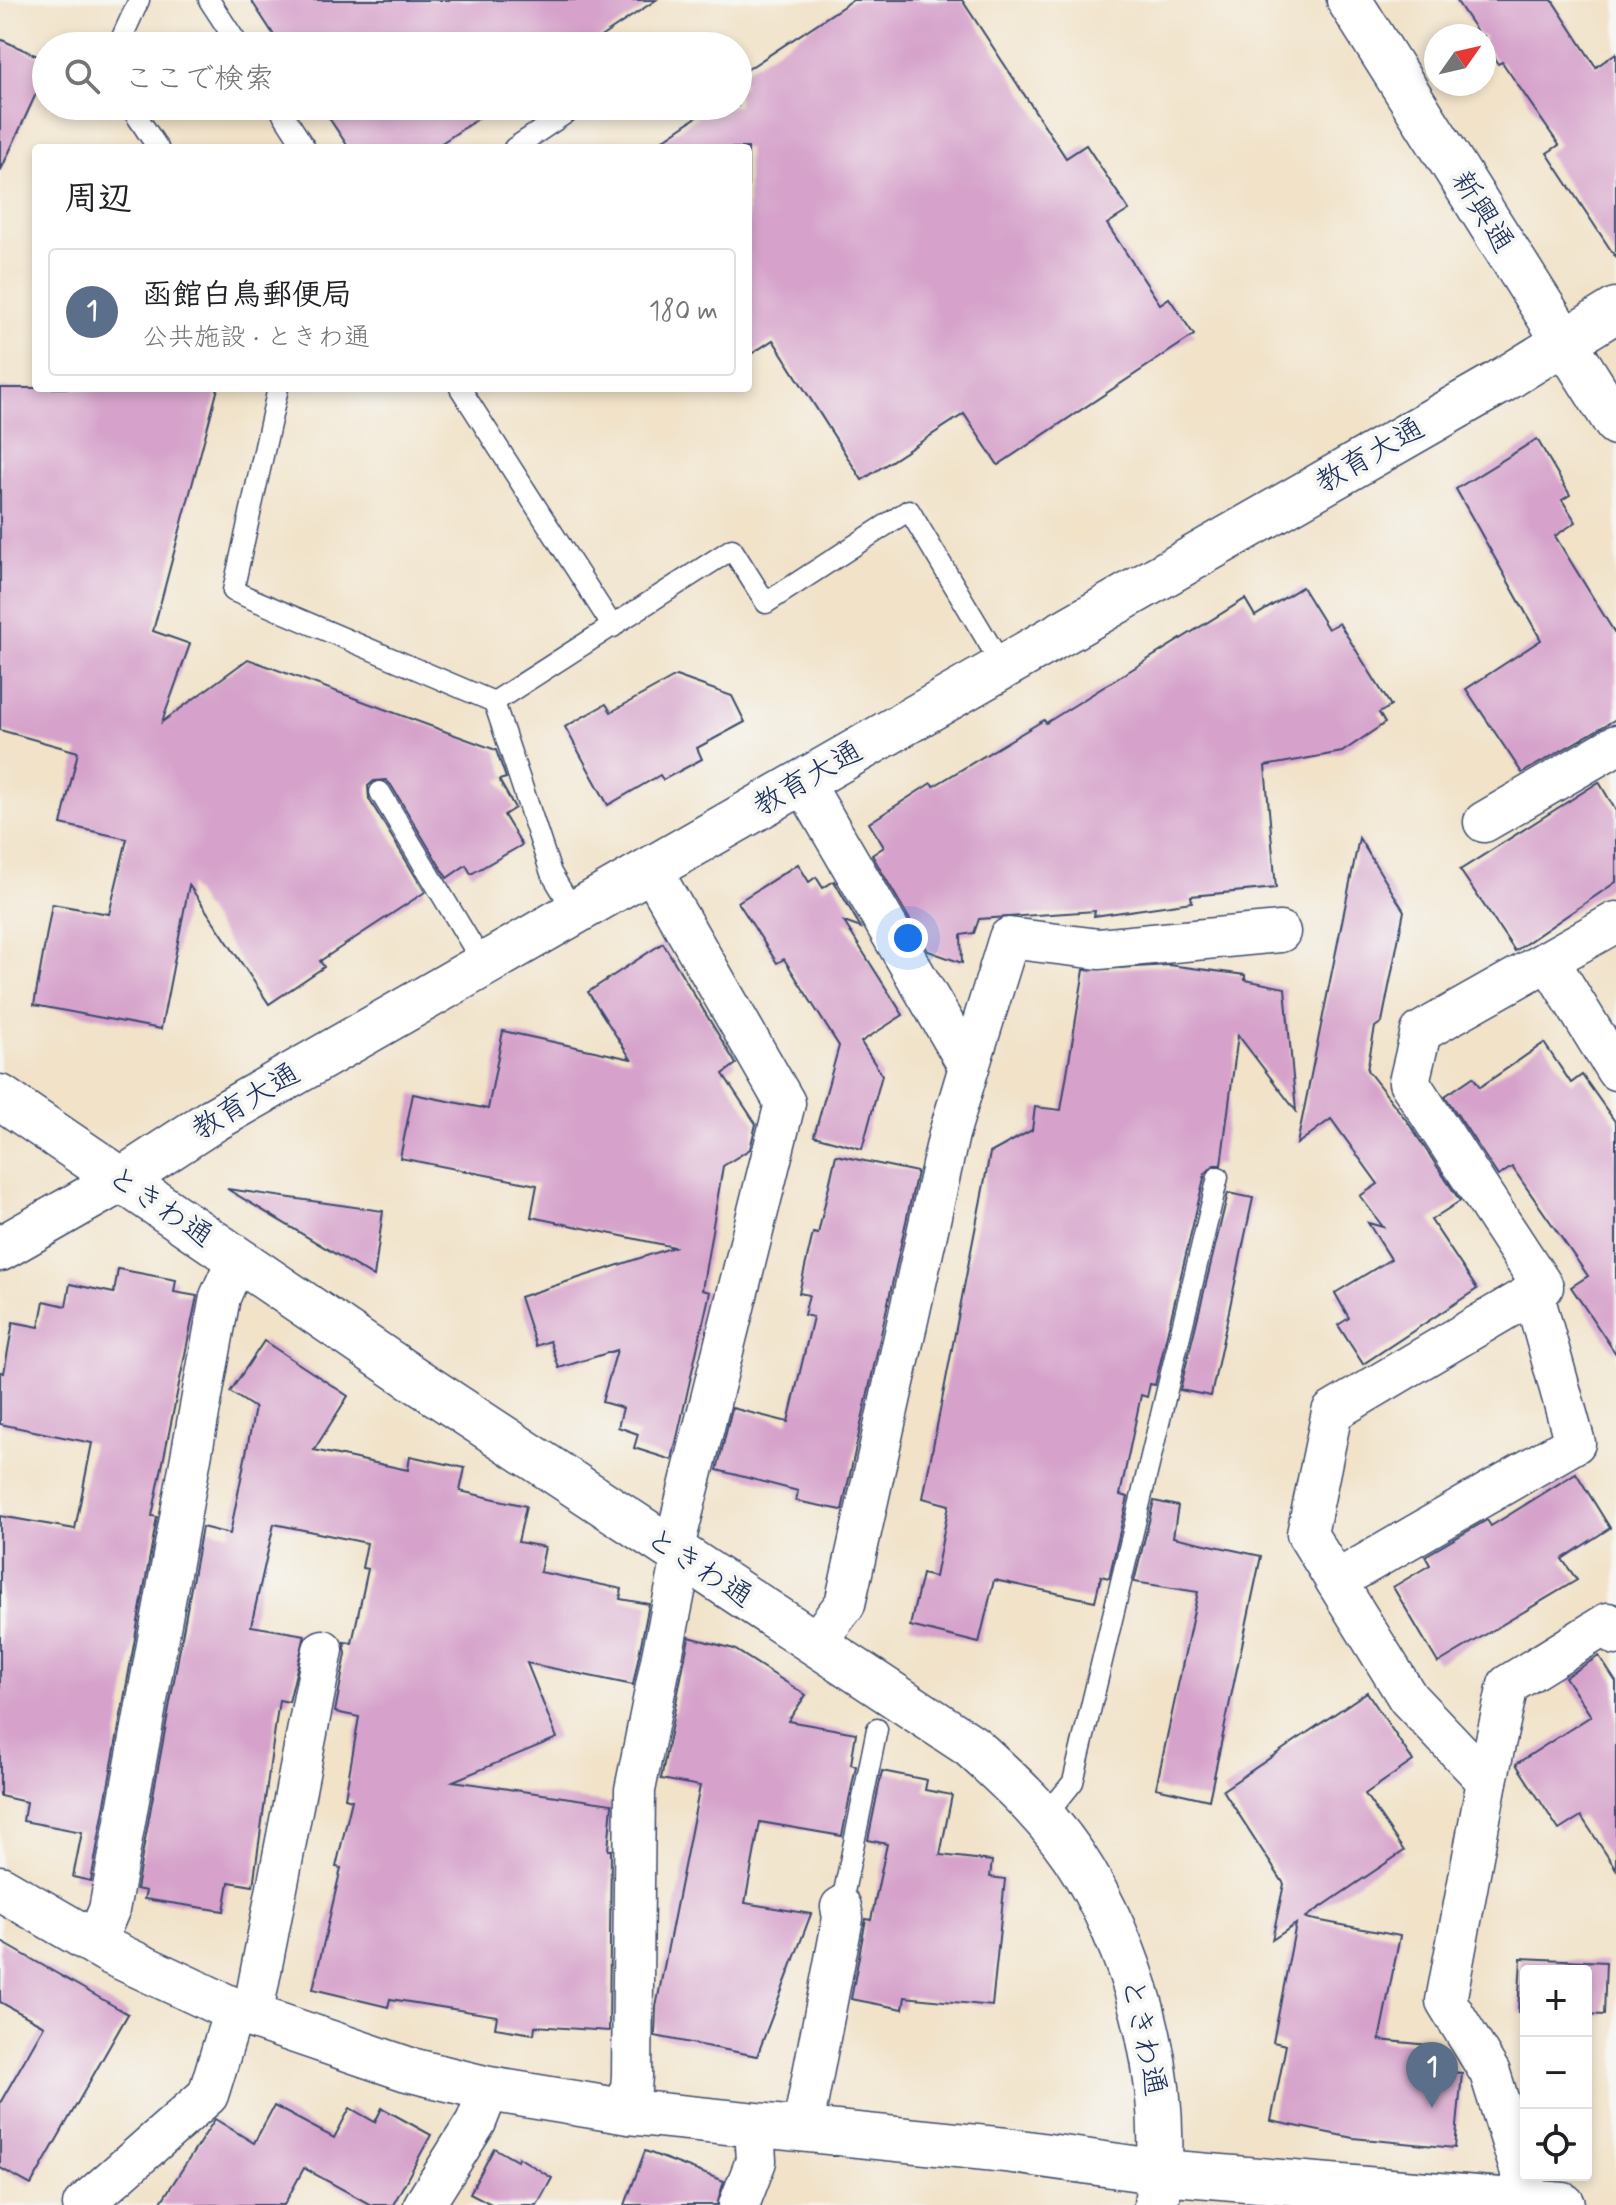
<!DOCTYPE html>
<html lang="ja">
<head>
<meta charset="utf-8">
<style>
	:root { --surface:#fff; --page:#f2f2f2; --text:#202124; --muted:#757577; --line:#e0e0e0; --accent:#d93025 }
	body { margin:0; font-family:Mynerve,"Klee One",sans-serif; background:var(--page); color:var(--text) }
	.controls { position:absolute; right:24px; bottom:24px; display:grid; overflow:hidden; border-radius:8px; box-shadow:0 4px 12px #0003 }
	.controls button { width:72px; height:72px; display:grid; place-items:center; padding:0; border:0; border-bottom:2px solid var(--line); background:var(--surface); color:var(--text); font:40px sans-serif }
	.compass { position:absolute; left:1424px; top:24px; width:72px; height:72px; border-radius:50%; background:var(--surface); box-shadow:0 4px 12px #0003; rotate:56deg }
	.you { position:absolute; left:908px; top:938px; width:28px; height:28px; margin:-20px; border:6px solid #fff; border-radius:50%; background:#1a73e8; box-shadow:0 0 0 12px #1a73e833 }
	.badge { display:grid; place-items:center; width:52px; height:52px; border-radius:50%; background:var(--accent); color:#fff; font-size:26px; font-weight:700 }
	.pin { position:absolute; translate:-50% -66px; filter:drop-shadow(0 2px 4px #0008) }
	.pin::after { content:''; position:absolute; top:42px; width:28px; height:24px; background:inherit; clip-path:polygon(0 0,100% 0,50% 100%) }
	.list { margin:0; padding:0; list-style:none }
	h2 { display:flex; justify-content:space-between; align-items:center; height:104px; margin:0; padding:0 32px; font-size:34px }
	h2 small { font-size:26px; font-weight:400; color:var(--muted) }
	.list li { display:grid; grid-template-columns:52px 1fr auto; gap:24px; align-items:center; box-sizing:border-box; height:128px; margin:0 16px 16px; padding:0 16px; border:2px solid var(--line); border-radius:8px }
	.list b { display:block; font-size:30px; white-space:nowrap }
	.list p { margin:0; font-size:26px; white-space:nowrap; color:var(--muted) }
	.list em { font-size:26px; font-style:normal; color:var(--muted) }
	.icon { flex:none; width:44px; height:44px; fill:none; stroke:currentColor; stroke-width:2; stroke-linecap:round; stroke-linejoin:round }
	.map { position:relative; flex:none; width:1616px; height:2205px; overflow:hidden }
	.search { position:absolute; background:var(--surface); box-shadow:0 4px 12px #0003; left:32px; top:32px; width:720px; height:88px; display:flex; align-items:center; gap:20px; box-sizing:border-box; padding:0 28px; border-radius:44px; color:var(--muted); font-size:30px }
	.panel { position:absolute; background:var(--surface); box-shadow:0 4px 12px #0003; left:32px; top:144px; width:720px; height:248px; border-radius:8px }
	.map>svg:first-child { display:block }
	.building { fill:#d6a2cb }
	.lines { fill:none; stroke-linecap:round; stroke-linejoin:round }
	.service-casing { stroke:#3b4a6e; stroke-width:23 }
	.minor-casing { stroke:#3b4a6e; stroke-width:43 }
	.tertiary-casing { stroke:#3b4a6e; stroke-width:47 }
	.service { stroke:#fff; stroke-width:20 }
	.minor { stroke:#fff; stroke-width:40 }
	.tertiary { stroke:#fff; stroke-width:44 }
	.labels { text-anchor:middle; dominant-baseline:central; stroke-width:8; stroke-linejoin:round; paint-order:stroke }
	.street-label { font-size:30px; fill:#1b2f5e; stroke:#f6f6f2 }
</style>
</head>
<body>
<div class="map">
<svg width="1616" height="2205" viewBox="0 0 1616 2205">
	<rect width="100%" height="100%" fill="#f6f6f2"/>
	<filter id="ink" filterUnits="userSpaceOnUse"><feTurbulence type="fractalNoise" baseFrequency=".0125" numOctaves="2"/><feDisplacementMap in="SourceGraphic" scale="16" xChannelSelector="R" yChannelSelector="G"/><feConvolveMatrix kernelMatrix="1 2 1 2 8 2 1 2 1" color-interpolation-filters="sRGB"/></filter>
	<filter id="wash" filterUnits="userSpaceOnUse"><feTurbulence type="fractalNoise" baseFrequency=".006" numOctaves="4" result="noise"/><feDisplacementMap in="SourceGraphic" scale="32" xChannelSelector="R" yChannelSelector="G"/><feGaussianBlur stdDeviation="1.8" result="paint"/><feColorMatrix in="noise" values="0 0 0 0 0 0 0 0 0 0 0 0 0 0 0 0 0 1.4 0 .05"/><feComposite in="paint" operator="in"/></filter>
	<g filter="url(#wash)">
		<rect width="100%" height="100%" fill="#f1e2c8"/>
		<g id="blocks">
			<g class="building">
				<polygon points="251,0 656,0 587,46 281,46"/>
				<polygon points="853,0 962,0 1066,158 1086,145 1129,210 1107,224 1160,304 1169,298 1194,335 998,465 964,414 862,480 773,340 748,356 748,148 651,148 713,106 738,106 738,89 745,84 739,75"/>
				<polygon points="1456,0 1552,0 1596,67 1616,53 1616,258 1547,153 1559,145 1502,62 1498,64 1484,43 1484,36 1480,36"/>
				<polygon points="0,39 46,60 46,72 0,172"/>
				<polygon points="321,106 497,106 434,148 349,148"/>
				<polygon points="0,388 218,388 153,631 190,644 162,722 248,659 496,750 506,778 499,780 515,808 504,815 522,845 471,874 466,865 447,878 391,785 386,780 374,781 368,786 369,799 425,892 320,961 324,967 269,1004 189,885 161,1029 34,1005 52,904 109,914 127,839 61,824 78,752 0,730"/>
				<polygon points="1537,439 1570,495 1562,500 1576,522 1555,536 1616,635 1616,719 1522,773 1466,689 1541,640 1456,489"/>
				<polygon points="1302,587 1328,629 1339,623 1391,706 1379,713 1385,723 1342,752 1265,766 1276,888 1191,896 1192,902 1094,916 1095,911 979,919 974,933 961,935 962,963 928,951 872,855 884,847 869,823 931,783 934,786 1044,720 1046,723 1245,599 1255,616"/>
				<polygon points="676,676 732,696 745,722 697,748 702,759 663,780 660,775 608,805 565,727 606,704 611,712"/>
				<polygon points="1599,782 1616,811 1616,882 1515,951 1460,870"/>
				<polygon points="1359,838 1404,911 1382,1022 1375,1027 1367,1070 1407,1121 1460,1201 1431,1220 1477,1289 1363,1364 1338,1325 1349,1318 1335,1293 1391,1259 1368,1223 1383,1227 1360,1196 1378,1184 1331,1119 1297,1144"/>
				<polygon points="798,864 809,882 816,877 823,888 834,881 861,928 844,922 903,1015 861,1042 882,1075 862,1149 814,1136 839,1046 784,959 777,963 738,902"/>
				<polygon points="663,943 736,1064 723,1074 756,1124 750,1149 723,1166 702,1290 710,1292 672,1460 634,1448 638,1434 618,1427 623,1408 602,1402 617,1350 559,1368 550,1341 536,1346 520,1297 674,1247 531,1217 537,1185 400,1158 413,1094 488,1109 503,1031 631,1059 588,992"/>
				<polygon points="1169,965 1245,975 1245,980 1285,988 1296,1111 1238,1035 1221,1165 1214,1165 1205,1174 1155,1385 1150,1384 1147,1397 1141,1395 1120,1495 1128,1497 1109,1578 1101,1576 1095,1601 994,1580 979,1643 910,1626 922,1574 935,1577 949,1505 923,1498 990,1153 1032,1130 1035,1107 1061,1110 1084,970"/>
				<polygon points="1544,1043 1571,1083 1582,1075 1616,1123 1616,1354 1571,1287 1588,1276 1512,1167 1498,1176 1445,1096 1473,1077 1480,1087"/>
				<polygon points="836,1155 917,1172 842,1510 796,1501 798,1491 717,1470 732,1408 788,1422 813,1317 804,1315 809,1295 799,1293 813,1233 818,1234"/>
				<polygon points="227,1189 383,1211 374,1277"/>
				<polygon points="1228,1193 1253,1198 1211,1396 1180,1390"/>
				<polygon points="118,1269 176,1280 174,1292 197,1296 152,1516 157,1517 91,1881 73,1877 82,1832 23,1821 26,1802 0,1796 0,1516 75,1529 92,1443 0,1424 0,1372 4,1373 13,1322 39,1327 44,1301 66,1306 70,1284 114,1293"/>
				<polygon points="264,1341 348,1396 314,1450 408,1470 410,1456 465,1468 460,1491 526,1506 518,1542 545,1547 540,1572 622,1589 620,1599 649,1604 633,1685 527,1663 557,1738 453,1781 612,1804 608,1850 611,1850 609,2031 535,2026 534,2034 495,2028 497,2016 390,1999 388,2007 313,1989 341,1868 336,1867 352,1800 345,1798 359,1717 335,1712 346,1654 344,1642 352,1643 368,1569 362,1568 367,1543 274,1524 251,1626 305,1635 289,1702 279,1700 253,1886 229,1882 224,1911 144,1899 146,1891 136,1889 202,1527 230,1534 255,1408 230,1392"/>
				<polygon points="1576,1473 1610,1528 1562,1559 1577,1580 1438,1663 1393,1587 1430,1565 1425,1556 1487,1520 1491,1526"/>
				<polygon points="1154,1501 1178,1506 1173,1537 1261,1556 1209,1800 1156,1788 1198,1592 1134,1582"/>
				<polygon points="689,1637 734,1649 806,1695 788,1721 856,1733 851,1764 856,1766 842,1836 760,1822 745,1903 811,1914 757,2056 655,2036 656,2007 700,1786 661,1779"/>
				<polygon points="1599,1656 1616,1682 1616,1869 1581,1816 1559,1830 1516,1764 1591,1716 1565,1677"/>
				<polygon points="1367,1692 1413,1761 1365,1794 1404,1851 1305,1918 1400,1936 1379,2040 1439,2046 1437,2071 1462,2073 1455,2148 1353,2138 1271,2121 1286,2045 1273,2042 1296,1924 1272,1940 1284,1884 1223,1790"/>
				<polygon points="882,1771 927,1780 925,1790 952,1795 940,1855 992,1861 990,1877 1005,1879 992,2006 905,1997 903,2009 851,1999 866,1919 871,1920 887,1844 868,1840"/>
				<polygon points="0,1941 128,2014 31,2185 0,2168 0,2103 44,2026 0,2002"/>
				<polygon points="1521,1958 1606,1962 1604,2015 1586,2014 1586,1971 1526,1971 1526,2013 1518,2012"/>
				<polygon points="274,2106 334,2138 350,2108 375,2122 382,2108 431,2135 393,2205 371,2205 304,2168 284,2205 159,2205 215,2119 254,2143"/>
				<polygon points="494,2148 517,2161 518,2157 552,2178 537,2205 493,2205 470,2193"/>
				<polygon points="645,2151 724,2181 717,2205 625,2205"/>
			</g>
		</g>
	</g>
	<g filter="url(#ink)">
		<use href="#blocks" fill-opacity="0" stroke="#3b4a6e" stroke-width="2"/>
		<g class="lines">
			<defs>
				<g id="service">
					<polyline points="209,0 239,46"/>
					<polyline points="118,46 139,0"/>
					<polyline points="130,106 158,148"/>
					<polyline points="278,106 305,148"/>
					<polyline points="514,148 577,106"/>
					<polyline points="278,388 233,591 494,702"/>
					<polyline points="460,388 613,627"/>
					<polyline points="380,792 484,965"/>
					<polyline points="575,913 551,873 494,702 732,549 766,603 909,510 1003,667"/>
					<polyline points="1044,1818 1073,1782 1218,1177"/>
					<polyline points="841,1907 877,1729"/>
				</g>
				<g id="minor">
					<polyline points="803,782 969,1067 949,1134 845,1604 815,1643"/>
					<polyline points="1484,822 1616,745"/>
					<polyline points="651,869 785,1103 673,1551"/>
					<polyline points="1549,961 1616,1070"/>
					<polyline points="969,1067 1009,938 1099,949 1280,932"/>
					<polyline points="1336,1581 1575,1443 1533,1292"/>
					<polyline points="1487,1781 1508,1685 1608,1623 1616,1635"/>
					<polyline points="95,1943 109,1910 220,1297 237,1259"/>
					<polyline points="252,2017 323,1650"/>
					<polyline points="629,2112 632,2076 635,1790 682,1557"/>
					<polyline points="802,2131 843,1918 841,1907"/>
					<polyline points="1530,2201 1490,2073 1446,2001 1487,1781 1408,1698 1307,1534 1332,1412 1543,1287 1409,1082 1421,1032 1616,922"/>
					<polyline points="83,2205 208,2095 234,2010"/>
					<polyline points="424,2205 476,2122 489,2089"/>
					<polyline points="739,2205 756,2161 754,2127"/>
				</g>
				<g id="tertiary">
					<polyline points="1349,0 1616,423"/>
					<path d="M 0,1097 L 408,1375 L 971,1746 C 1013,1784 1055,1823 1084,1872 C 1142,1970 1172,2093 1156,2205"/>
					<polyline points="0,1249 121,1180 213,1120 1500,382 1616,310"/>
					<polyline points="0,1888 112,1953 234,2010 407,2069 489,2089 629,2112 1006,2150 1161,2172 1563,2205"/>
				</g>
			</defs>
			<use href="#service" class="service-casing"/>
			<use href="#minor" class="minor-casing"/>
			<use href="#tertiary" class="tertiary-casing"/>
			<use href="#service" class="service"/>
			<use href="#minor" class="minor"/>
			<use href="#tertiary" class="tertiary"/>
		</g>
	</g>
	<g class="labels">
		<g class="street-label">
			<text transform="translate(1482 212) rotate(58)">新興通</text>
			<text transform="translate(1370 456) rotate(-30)">教育大通</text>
			<text transform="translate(808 779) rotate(-30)">教育大通</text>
			<text transform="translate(246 1102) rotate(-31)">教育大通</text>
			<text transform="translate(160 1207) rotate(34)">ときわ通</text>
			<text transform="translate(699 1568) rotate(33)">ときわ通</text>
			<text transform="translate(1143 2037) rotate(78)">ときわ通</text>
		</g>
	</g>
</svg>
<div class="controls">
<button>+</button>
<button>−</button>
<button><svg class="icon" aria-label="locate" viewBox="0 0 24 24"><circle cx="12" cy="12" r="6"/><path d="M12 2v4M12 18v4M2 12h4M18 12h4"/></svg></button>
</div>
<svg class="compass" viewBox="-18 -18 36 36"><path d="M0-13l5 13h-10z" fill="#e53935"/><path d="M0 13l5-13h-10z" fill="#757577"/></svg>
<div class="you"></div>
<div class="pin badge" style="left:1432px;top:2108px;background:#5c6f8a">1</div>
<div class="search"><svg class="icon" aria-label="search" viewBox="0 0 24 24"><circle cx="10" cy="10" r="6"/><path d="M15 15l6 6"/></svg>ここで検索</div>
<section class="panel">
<h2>周辺<small></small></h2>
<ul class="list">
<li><span class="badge" style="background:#5c6f8a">1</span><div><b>函館白鳥郵便局</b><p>公共施設 · ときわ通</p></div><em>180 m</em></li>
</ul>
</section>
</div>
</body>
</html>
